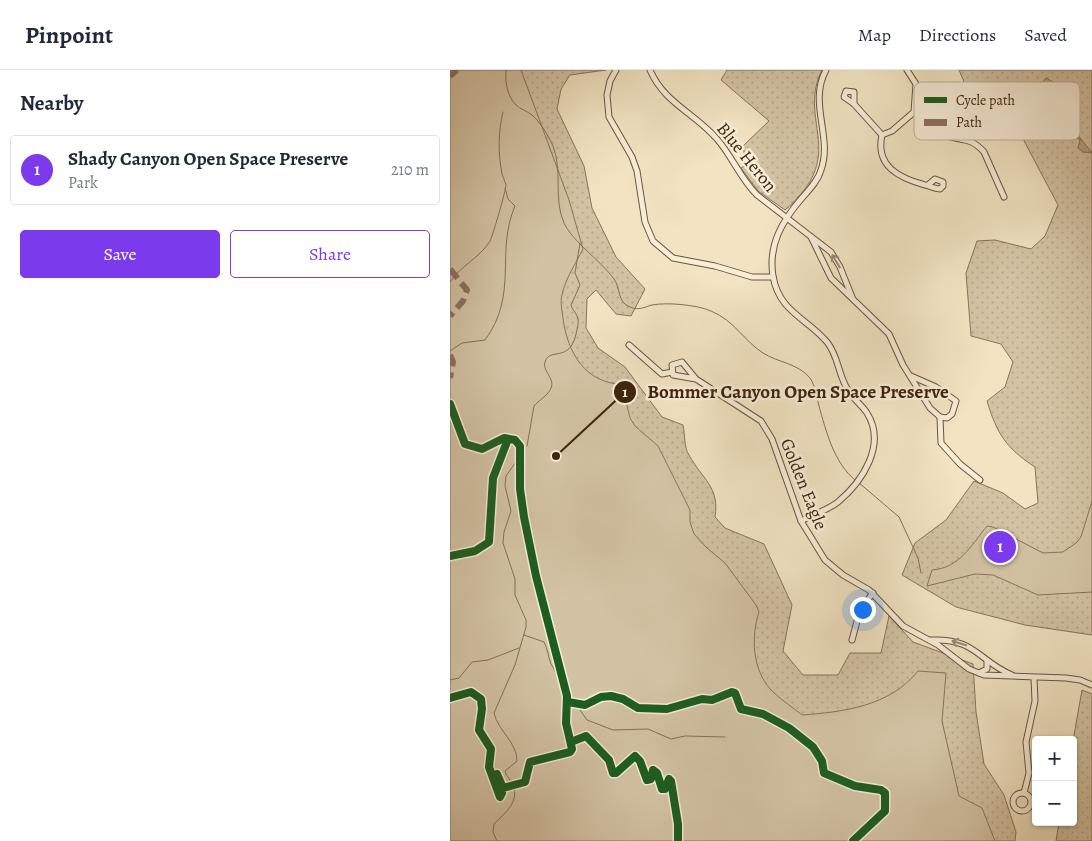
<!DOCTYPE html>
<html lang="en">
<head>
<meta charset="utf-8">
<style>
	:root { --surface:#fff; --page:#f2f2f3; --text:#1f2937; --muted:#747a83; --line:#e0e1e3; --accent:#7c3aed }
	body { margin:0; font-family:Alegreya,serif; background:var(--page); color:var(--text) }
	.controls { position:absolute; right:15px; bottom:15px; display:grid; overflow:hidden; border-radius:5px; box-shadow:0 1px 4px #0004 }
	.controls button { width:45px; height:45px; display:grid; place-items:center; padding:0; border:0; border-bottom:1px solid var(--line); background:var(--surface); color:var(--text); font:25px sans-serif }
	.you { position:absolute; left:412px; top:539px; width:18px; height:18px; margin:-12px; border:4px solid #fff; border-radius:50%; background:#1a73e8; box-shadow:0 0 0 8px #1a73e833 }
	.badge { display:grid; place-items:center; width:32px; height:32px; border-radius:50%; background:var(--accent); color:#fff; font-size:16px; font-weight:700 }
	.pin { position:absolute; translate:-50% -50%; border:2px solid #fff; box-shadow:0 1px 5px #0006 }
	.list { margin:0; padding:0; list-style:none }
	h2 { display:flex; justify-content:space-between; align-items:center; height:65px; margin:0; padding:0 20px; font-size:21px }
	h2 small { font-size:16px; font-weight:400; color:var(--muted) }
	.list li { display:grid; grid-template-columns:32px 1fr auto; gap:15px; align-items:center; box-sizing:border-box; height:70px; margin:0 10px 10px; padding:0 10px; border:1px solid var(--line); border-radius:5px }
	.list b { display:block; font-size:19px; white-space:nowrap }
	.list p { margin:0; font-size:16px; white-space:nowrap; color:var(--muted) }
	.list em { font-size:16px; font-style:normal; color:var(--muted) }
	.actions { display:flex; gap:10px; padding:15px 20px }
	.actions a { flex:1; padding:11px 0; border:1px solid var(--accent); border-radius:5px; text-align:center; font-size:18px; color:var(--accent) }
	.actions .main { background:var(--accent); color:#fff }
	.map { position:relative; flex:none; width:642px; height:771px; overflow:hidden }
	header { display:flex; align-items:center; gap:30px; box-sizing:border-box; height:70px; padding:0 25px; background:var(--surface); border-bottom:1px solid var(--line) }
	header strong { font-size:24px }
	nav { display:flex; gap:28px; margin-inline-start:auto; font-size:18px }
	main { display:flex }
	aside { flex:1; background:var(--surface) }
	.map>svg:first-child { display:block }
	.grass { fill:url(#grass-dots); stroke:#887458 }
	.green { fill:#d3c3a4; stroke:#887458 }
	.water { fill:url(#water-waves); stroke:#857054 }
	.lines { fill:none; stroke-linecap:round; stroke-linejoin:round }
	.shore { stroke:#7a6448; stroke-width:1 }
	.stream { stroke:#857054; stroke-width:1 }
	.minor-casing { stroke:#6b5439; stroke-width:7 }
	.minor { stroke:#f7edd8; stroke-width:5 }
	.quiet { stroke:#8d6e63; stroke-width:6; stroke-dasharray:12 6; stroke-linecap:butt }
	.cycleway-casing { stroke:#f7edd8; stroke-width:11 }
	.cycleway { stroke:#1b5e20; stroke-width:8 }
	.oneway { stroke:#9a8872 }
	.labels { text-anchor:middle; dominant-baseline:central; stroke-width:5; stroke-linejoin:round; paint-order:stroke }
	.street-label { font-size:18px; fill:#3e240b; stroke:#f7edd8 }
	.key { fill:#f7edd8; stroke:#c0b19a; stroke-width:1 }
	.key-label { font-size:14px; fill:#3e240b }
	.leader { fill:none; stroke:#3e240b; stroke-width:2 }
	.callout-dot { fill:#3e240b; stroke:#f7edd8; stroke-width:2 }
	.mark-label { font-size:15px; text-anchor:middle; font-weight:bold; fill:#fff }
	.callout-label { font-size:19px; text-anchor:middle; font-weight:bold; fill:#3e240b; stroke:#f7edd8; stroke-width:5; stroke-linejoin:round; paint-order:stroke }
</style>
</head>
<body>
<header>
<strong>Pinpoint</strong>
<nav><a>Map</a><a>Directions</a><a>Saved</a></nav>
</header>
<main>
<aside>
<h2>Nearby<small></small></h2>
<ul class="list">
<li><span class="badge">1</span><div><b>Shady Canyon Open Space Preserve</b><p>Park</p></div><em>210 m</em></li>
</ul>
<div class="actions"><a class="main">Save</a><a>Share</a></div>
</aside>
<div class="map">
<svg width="642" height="771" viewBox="0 0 642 771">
	<defs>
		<pattern id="grass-dots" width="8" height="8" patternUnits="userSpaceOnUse" patternTransform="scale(1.25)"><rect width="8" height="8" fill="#d3c3a4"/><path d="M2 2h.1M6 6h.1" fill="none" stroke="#b6a78c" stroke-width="1.8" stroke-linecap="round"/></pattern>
		<pattern id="water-waves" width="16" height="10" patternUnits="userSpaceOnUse" patternTransform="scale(1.25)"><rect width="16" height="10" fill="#b5a384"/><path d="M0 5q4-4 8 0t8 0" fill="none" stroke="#95856a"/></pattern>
	</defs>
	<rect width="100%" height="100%" fill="#f2e4c3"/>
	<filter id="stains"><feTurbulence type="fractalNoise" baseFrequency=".004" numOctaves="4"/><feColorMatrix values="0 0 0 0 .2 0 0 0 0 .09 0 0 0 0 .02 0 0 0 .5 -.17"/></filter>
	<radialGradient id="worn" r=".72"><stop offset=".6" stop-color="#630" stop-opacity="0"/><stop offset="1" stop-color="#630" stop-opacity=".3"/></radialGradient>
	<g class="grass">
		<path d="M 0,0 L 156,0 L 120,5 L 111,19 L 107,39 L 134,96 L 142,138 L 166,187 L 195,219 L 181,246 L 166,244 L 146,220 L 137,229 L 136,258 L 148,278 L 175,297 L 212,347 L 233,355 C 235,364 234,378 239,385 C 252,409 270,417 265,447 L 275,458 L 314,474 L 342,535 L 333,581 L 353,605 L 388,605 L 400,583 L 431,583 L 439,546 L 463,572 L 523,594 L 526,642 L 534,694 L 554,725 L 566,762 L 565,771 L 0,771 Z"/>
		<path d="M 277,0 L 372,0 C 349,46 390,78 351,124 C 346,129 341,136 335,140 L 308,121 L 291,98 L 296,95 L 293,76 L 319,51 L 271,10 Z"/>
		<path d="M 509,0 L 642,0 L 642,565 L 575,555 L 506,537 L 452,505 L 465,473 L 496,450 L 524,411 L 553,423 L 575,439 L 588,433 L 585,397 C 556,378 547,364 537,331 L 555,317 L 563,292 L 551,274 L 521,266 L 516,203 L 527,171 L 545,170 L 581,179 L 595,166 L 608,135 L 563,50 L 521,28 Z"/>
		<polygon points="632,620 642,624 642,771 606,771 609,752 623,752 623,671"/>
	</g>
	<g class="green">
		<path d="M 0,0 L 71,0 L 119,130 L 133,179 C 126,193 115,209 112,225 C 110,232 112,240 113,248 C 117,282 136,315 174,314 L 179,317 L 177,336 L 180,348 L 185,356 L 208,376 L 240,440 L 240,452 L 244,464 L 257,478 L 275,493 L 306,535 L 309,542 C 301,567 302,599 321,620 C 330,629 342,637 352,645 C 394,642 440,636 468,601 L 496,603 L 492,651 L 509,726 L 532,738 L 545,771 L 0,771 Z"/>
		<path d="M 642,431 L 642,522 L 588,525 L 543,505 L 525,504 L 477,516 L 482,500 C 509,498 521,476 537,456 L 543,457 L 593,483 L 613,482 L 626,473 L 631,467 Z"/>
	</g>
	<polygon class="water" points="596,8 616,20 624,28 625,32 622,43 627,64 642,83 633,82 628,78 630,70 624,66 624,57 602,40 603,27 590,15"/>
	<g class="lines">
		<polygon class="shore" points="610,23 620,32 615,44 607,38"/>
		<g class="stream">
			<path d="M 56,0 C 55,12 57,26 66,35 C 70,39 77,41 82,45 C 91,53 98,65 103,76 C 113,102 103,128 114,153 C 122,171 151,191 164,209 C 171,219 167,232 180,237 C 189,241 194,237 202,235 C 217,232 248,235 261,241 C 285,251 294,271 313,283 C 327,292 349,294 360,308 C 365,315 367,328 369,336 C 376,361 384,393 405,410"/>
			<path d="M 0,212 C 11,195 30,188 40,171 C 43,165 56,120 56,115 C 55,111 53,108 52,104 C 48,83 48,63 53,42"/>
			<path d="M 0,281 L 12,273 L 35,270 C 69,224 45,182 65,136 L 58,129 L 55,118"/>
			<path d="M 77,376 L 84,336 C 89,330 97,326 100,320 C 107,309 92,302 95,292 C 99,277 120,293 126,264 C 127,259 129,253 128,249 C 127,243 122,240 121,235 L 130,215 L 125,203 L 130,173"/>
			<polyline points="408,412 449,447 468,488 471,503"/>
			<path d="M 74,565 L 94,572 C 98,579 98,587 101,594 C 108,605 111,614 115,627"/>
			<polyline points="0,610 9,608 22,592 38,590 69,578"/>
			<polyline points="130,640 137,650 163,660 198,659 221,669 235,666 275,667"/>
			<path d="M 47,771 L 43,762 L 44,754 C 56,742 72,730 61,712 C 59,707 56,706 55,701 L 67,691 C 67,672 48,661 44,643 L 65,595 L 76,557 L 76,550 L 65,525 L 65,509 L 53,473 L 54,462 L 61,441 L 55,416 L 56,406 L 70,386"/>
		</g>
		<defs>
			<g id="minor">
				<polyline points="166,0 160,11 157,25 159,47 182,87 187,101 195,152 203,171 223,188 265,196 302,207 323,207"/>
				<path d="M 200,0 C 214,33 245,43 267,69 C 282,86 290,108 307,125 L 381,182 L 390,197 L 402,227"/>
				<polyline points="404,34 404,22 396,21 394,27 404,34 432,65"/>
				<path d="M 464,42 C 474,48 481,59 492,64 C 509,72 519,65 534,82 L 554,127"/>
				<path d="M 432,65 C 425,96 449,108 475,115 C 480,116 484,119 490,119 L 493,116 L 493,112 L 485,109 L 478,115"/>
				<polyline points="432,65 442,61 464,42 466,14 457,0"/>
				<polyline points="361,167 381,208 439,264 453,295 480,338 490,347 497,348 502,344 506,331 486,317 461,306"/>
				<polyline points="179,275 212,304 222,302"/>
				<polyline points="246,309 223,305 222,295 232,292 246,309 311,351 322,369 351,451 375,490 393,505 419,520 453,556 488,575 519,599 534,605 616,608 630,610 642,615"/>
				<polyline points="490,347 491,373 510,394 530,410"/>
				<path d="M 351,451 C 362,445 378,440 388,432 C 412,412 437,375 417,343 C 412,335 403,329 398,320 C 388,305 389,287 377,272 C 357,248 329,242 323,206 C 318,175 332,151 352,128 C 359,120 368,111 371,100 C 383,67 358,33 376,0"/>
				<polyline points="402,570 410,540 423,523"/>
				<path d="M 481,570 C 526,568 528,591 562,605"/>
				<polyline points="529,603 537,599 537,591"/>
				<circle cx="572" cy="732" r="9"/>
				<polyline points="574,723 579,703 576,672 585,631 584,608"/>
			</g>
		</defs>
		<use href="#minor" class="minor-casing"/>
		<use href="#minor" class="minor"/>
		<g class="quiet">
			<polyline points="0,6 7,0"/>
			<polyline points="0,199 17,220 13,231 0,246"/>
			<polyline points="0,285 3,292 0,308"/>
		</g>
		<defs>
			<g id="cycleway">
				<polyline points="0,334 15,374 32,379 54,368 65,370 70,376 70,419 74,447 86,506 117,626 116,653 122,679 120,682 80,692 75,712 53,718 47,704 52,723 50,727 39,697 41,679 29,660 32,639 31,629 21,622 0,628"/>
				<polyline points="0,486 25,481 39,472 43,408 58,369"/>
				<polyline points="118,632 135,635 151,627 161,626 173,629 188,638 217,639 252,629 262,630 282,622 285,623 291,639 313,644 339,658 363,677 372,691 374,703 405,716 431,720 435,723 435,741 403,771"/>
				<polyline points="121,672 136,666 159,690 163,703 166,703 185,686 190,691 197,710 201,709 203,700 207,703 212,719 215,719 219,709 221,711 228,754 228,771"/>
			</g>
		</defs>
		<use href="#cycleway" class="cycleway-casing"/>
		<use href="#cycleway" class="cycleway"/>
	</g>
	<defs><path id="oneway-shaft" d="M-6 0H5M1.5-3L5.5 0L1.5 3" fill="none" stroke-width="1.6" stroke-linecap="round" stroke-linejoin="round" transform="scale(1.25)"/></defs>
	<g class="oneway">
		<use href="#oneway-shaft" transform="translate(386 191) rotate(-121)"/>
		<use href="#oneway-shaft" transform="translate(509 573) rotate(-163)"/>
	</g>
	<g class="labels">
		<g class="street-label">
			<text transform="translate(297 87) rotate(51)">Blue Heron</text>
			<text transform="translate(354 414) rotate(68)">Golden Eagle</text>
		</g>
	</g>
	<rect x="464" y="12" width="166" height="58" rx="8" class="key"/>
	<rect x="474" y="27" width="23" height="6" fill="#1b5e20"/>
	<rect x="474" y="49" width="23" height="7" fill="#8d6e63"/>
	<g class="key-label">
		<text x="506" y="35">Cycle path</text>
		<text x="506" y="57">Path</text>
	</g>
	<path class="leader" d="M106 386L175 322"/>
	<g class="callout-dot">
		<circle cx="106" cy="386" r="5"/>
		<circle cx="175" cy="322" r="12"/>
	</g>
	<g class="mark-label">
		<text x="175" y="327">1</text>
	</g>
	<g class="callout-label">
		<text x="348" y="328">Bommer Canyon Open Space Preserve</text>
	</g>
	<rect width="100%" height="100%" filter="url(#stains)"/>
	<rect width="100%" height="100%" fill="url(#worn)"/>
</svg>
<div class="controls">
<button>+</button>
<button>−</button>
</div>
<div class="you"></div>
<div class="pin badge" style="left:550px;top:477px">1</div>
</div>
</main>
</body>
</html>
